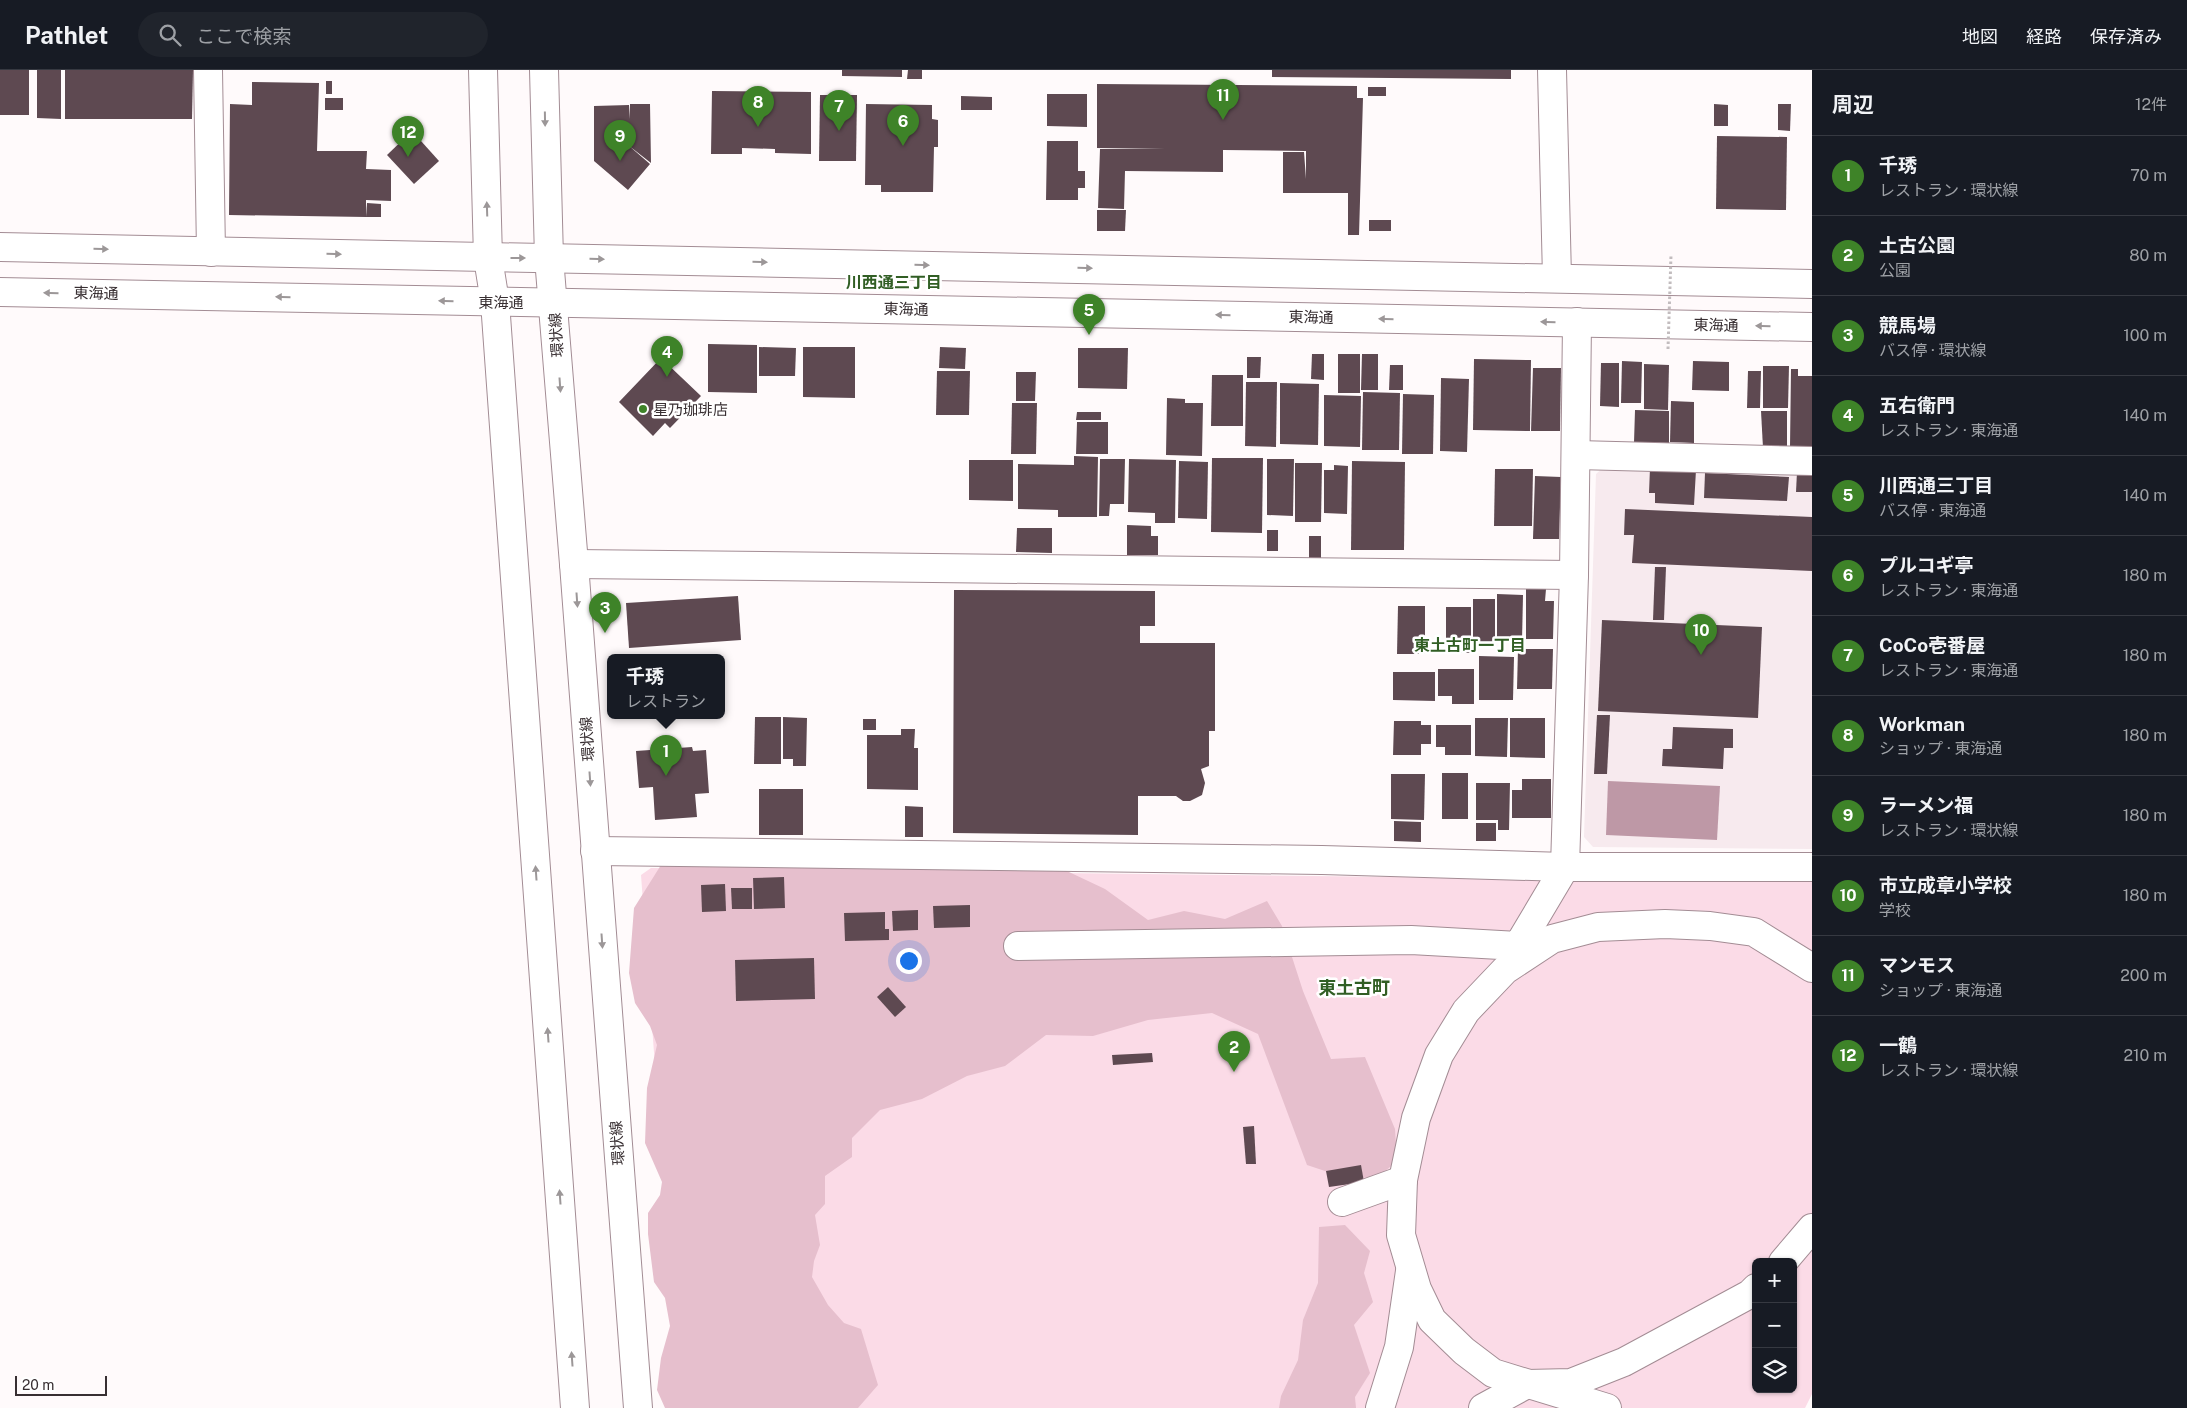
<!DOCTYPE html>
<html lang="ja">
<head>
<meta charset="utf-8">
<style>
	:root { --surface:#171b24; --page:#20242c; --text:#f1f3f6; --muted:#9ea1a6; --line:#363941; --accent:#3e8328 }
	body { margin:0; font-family:"Public Sans","Noto Sans JP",sans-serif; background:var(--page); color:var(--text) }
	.controls { position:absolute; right:15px; bottom:15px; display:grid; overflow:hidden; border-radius:8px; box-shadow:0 1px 4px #0004 }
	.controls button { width:45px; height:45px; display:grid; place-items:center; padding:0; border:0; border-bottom:1px solid var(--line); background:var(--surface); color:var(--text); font:25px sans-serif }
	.scale { position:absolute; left:15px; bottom:12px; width:92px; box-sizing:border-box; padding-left:5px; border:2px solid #382f32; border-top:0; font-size:14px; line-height:18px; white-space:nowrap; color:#382f32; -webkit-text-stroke:4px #fff; paint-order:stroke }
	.you { position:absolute; left:908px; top:890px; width:18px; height:18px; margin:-12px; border:4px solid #fff; border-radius:50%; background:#1a73e8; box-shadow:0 0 0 8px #1a73e833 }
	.badge { display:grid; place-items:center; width:32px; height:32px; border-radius:50%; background:var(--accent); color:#fff; font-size:16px; font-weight:700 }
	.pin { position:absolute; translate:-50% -41px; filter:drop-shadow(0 1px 2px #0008) }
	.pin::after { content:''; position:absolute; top:26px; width:18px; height:15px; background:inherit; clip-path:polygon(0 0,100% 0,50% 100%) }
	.popup { position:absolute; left:607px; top:584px; width:118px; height:65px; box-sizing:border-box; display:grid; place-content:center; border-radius:8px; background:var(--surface); filter:drop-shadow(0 1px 4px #0005); font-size:16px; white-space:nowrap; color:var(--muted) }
	.popup b { font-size:19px; color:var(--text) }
	.popup::after { content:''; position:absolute; left:50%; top:100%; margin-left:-10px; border:10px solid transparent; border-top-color:var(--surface) }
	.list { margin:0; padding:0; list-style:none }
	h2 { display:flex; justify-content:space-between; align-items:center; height:65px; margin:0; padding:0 20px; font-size:21px }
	h2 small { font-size:16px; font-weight:400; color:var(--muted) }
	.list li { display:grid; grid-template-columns:32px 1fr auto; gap:15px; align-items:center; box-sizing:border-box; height:80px; padding:0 20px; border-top:1px solid var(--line) }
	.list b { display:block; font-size:19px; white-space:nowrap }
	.list p { margin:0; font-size:16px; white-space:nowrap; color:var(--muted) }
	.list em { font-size:16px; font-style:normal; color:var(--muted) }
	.icon { flex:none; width:28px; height:28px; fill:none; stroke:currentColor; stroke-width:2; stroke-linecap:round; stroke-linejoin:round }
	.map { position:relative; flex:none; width:1812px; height:1338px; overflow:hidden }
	header { display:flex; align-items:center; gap:30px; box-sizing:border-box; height:70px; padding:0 25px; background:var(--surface); border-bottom:1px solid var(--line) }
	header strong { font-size:24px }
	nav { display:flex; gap:28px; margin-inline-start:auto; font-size:18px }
	.search { width:350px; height:45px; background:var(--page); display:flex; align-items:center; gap:12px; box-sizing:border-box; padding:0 18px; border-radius:28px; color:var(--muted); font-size:19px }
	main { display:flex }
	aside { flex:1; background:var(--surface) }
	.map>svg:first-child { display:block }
	.built { fill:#f7eaee }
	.green { fill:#fbdbe7; fill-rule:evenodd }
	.forest { fill:#e6bfcd }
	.water { fill:#be98a6 }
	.building { fill:#5e4951 }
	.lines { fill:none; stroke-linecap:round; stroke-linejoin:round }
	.minor-casing { stroke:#a38c94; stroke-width:30 }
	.major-casing { stroke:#a38c94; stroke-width:30 }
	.minor { stroke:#fff; stroke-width:28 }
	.major { stroke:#fff; stroke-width:28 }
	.path-bridge { stroke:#c2bcbe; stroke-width:3; stroke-dasharray:2.5 2.5; stroke-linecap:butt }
	.oneway { fill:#9c9798 }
	.poi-dot { fill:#3e8328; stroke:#fff; stroke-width:2 }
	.labels { text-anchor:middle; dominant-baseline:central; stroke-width:5; stroke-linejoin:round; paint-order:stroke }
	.street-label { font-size:15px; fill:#382f32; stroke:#fff }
	.poi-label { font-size:15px; fill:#382f32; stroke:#fff; text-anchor:start }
	.neighbourhood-label { font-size:16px; font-weight:bold; fill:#315e24; stroke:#fff }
	.quarter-label { font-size:18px; font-weight:bold; fill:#315e24; stroke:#fff }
</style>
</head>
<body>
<header>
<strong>Pathlet</strong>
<div class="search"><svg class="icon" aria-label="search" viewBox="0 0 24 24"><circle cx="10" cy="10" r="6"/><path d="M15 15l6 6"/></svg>ここで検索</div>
<nav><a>地図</a><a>経路</a><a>保存済み</a></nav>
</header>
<main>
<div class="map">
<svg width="1812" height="1338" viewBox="0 0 1812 1338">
	<rect width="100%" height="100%" fill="#fffafb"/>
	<polygon class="built" points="1605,396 1812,401 1812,779 1593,777 1584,767 1596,404"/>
	<path class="green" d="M 651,798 L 1812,812 L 1812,1324 L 1805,1338 L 680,1338 L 641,805 ZM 1756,1192 L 1793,1192 L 1793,1319 L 1756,1319 Z"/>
	<g class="forest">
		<polygon points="666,787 1052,794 1105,819 1148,850 1184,841 1225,849 1267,831 1282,856 1303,921 1331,989 1365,987 1395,1059 1397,1091 1377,1108 1343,1107 1307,1095 1258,964 1212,943 1148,950 1093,966 1046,965 1005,996 967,1006 922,1029 880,1040 852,1068 852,1087 825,1106 825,1134 815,1145 820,1175 814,1191 812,1207 828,1235 844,1253 861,1259 878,1315 858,1338 665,1338 657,1320 661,1288 670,1256 665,1228 654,1212 648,1164 648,1143 660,1125 662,1112 645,1073 647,1018 657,975 650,956 635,933 629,903 634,838"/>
		<polygon points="1345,1155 1370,1181 1364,1203 1373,1232 1354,1255 1370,1303 1355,1327 1356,1338 1279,1338 1281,1326 1298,1290 1303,1250 1318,1213 1319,1157"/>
	</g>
	<polygon class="water" points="1608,711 1720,716 1717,770 1606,765"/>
	<g class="building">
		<rect x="0" y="0" width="29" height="45"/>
		<polygon points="37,0 61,0 61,49 37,48"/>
		<polygon points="65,0 193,0 192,49 65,49"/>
		<polygon points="842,0 902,0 902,7 842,6"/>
		<polygon points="908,0 922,0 922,9 907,9"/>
		<polygon points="1272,0 1511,0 1511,9 1272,7"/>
		<rect x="326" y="11" width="6" height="13"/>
		<polygon points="252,12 319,13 317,81 367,81 366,99 391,100 391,131 366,130 366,147 229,145 230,34 252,35"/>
		<polygon points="1097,14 1357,16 1357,28 1363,28 1359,165 1348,165 1348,123 1283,123 1283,82 1304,82 1306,109 1306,81 1223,80 1223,102 1125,101 1124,139 1098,138 1100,79 1165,79 1097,78"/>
		<rect x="1368" y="17" width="18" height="9"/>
		<polygon points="712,21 811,22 811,84 775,83 775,79 742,78 742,84 711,84"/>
		<polygon points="1047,24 1087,24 1087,57 1047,56"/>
		<polygon points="820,25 857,25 856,91 819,91"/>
		<polygon points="961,26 992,27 992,40 961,40"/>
		<rect x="325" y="28" width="18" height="12"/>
		<polygon points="630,34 650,34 651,93 628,75 650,94 628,120 594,91 594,36 629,35 630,49"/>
		<polygon points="866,34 932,35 932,49 938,50 938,77 934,77 933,122 881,122 881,115 865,115"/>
		<polygon points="1714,34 1728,35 1728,56 1714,56"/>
		<polygon points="1778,34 1791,34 1790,61 1778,60"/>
		<polygon points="412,61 439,91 414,114 387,85"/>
		<polygon points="1717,66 1787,67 1786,140 1716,139"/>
		<polygon points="1047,71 1078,71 1078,101 1085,101 1085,118 1078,118 1078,130 1046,130"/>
		<polygon points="367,133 381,134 381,147 366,147"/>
		<polygon points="1097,140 1126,140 1125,161 1097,161"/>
		<rect x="1369" y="150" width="22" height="11"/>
		<polygon points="708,274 757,275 757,323 708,322"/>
		<polygon points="759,277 796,278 795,306 759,306"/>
		<polygon points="803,277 855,277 855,328 803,327"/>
		<polygon points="940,277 966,278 965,299 939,298"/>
		<polygon points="1078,278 1128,278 1127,319 1078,318"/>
		<polygon points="1312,284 1324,284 1324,310 1311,309"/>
		<rect x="1338" y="284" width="22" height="39"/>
		<polygon points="1362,284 1378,284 1378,320 1361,320"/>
		<polygon points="1247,287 1261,287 1260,308 1247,308"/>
		<polygon points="661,288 701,326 670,358 665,353 653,366 619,332"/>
		<polygon points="1474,289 1531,290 1530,361 1473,360"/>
		<polygon points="1622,291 1642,292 1641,333 1621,333"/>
		<polygon points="1693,291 1729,292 1729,321 1692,320"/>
		<polygon points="1601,293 1619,293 1619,337 1600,336"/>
		<polygon points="1644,294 1669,295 1668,340 1644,339"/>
		<polygon points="1390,295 1403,295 1403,320 1389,320"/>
		<polygon points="1763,296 1789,296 1788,338 1763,338"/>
		<polygon points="1533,298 1561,298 1560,361 1531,361"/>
		<polygon points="1791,299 1798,299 1798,306 1812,306 1812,377 1790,377"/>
		<polygon points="937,301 970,301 969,345 936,345"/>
		<polygon points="1748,301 1761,301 1760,338 1747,338"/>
		<polygon points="1016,302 1036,302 1035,331 1016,331"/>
		<polygon points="1212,305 1243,305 1243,356 1211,356"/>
		<polygon points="1441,308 1469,309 1467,382 1440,381"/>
		<polygon points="1246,312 1277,312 1276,377 1245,376"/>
		<polygon points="1280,313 1319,314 1318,375 1280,374"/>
		<polygon points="1363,322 1400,323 1399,380 1362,380"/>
		<polygon points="1403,324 1434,325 1433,384 1402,384"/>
		<polygon points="1324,325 1361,326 1360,377 1324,376"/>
		<polygon points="1167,328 1185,329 1185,333 1203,333 1202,386 1166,385"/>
		<polygon points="1671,331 1694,332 1694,373 1670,372"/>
		<polygon points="1012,333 1037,333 1036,384 1011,384"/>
		<polygon points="1635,340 1669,341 1669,373 1634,372"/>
		<polygon points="1761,341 1787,341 1787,379 1763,378"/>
		<polygon points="1077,342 1101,342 1101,350 1076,350"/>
		<polygon points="1077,352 1108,352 1108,384 1076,384"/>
		<polygon points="1074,386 1098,387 1097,447 1058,447 1058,440 1018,439 1018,394 1074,395"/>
		<polygon points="1212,388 1263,388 1262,463 1211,462"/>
		<polygon points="1100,389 1125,389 1124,434 1110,434 1109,446 1099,446"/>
		<polygon points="1129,389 1176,390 1175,453 1155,453 1155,443 1128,442"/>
		<polygon points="1267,389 1294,389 1293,446 1267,445"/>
		<polygon points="969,390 1013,390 1013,431 969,430"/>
		<polygon points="1179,391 1208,392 1207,449 1178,448"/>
		<polygon points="1352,391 1405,392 1404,480 1351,480"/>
		<polygon points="1295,393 1322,393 1321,452 1295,452"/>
		<polygon points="1334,395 1348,396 1347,444 1324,443 1324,400 1334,400"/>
		<polygon points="1650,398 1696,400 1694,435 1655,433 1655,423 1649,423"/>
		<polygon points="1495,399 1533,399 1532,456 1494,456"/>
		<polygon points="1797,402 1812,402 1812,422 1796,422"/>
		<polygon points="1705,403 1789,407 1787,431 1704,428"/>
		<polygon points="1535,406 1561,407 1559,469 1533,469"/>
		<polygon points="1625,439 1812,447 1812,501 1632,493 1634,465 1624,465"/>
		<polygon points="1127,455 1151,456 1151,466 1158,466 1158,485 1127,485"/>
		<polygon points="1017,458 1052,458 1052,483 1016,482"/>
		<rect x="1267" y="460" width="11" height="21"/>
		<rect x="1309" y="466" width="12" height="23"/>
		<polygon points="1655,497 1666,497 1664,550 1653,550"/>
		<polygon points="1526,519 1546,519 1545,531 1554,531 1553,569 1526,569"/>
		<polygon points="954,520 1155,521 1155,556 1140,556 1140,573 1215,573 1215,661 1209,661 1209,696 1201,699 1205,713 1202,725 1190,731 1183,731 1176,726 1138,726 1138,765 953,763"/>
		<polygon points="1497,524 1523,525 1522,571 1497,571"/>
		<polygon points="738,526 741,570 629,578 626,533"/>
		<rect x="1473" y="529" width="22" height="46"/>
		<polygon points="1398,536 1425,536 1425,584 1397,584"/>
		<rect x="1446" y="537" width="25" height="46"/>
		<polygon points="1602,550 1762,557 1758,648 1598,641"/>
		<polygon points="1518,579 1553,579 1552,619 1517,619"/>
		<polygon points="1479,586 1514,587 1513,630 1479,630"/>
		<polygon points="1438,599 1474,599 1474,634 1452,634 1452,626 1438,626"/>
		<polygon points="1393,602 1435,602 1435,631 1393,630"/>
		<polygon points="1597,645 1610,645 1607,704 1594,704"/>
		<polygon points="755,647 781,647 781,694 754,694"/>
		<polygon points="783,647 807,648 806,696 793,696 793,689 783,689"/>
		<polygon points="1475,648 1508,648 1507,687 1475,686"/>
		<polygon points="1510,648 1545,648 1545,688 1510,687"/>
		<rect x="863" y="649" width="13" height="11"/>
		<polygon points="1394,651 1421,651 1421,655 1431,655 1431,674 1421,674 1421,685 1393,685"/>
		<polygon points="1436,655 1471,655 1471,685 1445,685 1445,677 1436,677"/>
		<polygon points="1673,657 1733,659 1733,678 1724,678 1723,699 1662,696 1663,679 1672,679"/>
		<polygon points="901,659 915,659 914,678 918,678 918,720 867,719 867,665 901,665"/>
		<polygon points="692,677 693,681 706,680 709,723 695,724 697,747 655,750 653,717 639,718 636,681"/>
		<rect x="1442" y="703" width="26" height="46"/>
		<polygon points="1391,704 1425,704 1424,750 1391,749"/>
		<polygon points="1522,709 1551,709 1551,748 1512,748 1512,720 1522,720"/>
		<polygon points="1476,713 1510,713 1509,760 1498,760 1498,750 1476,750"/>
		<rect x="759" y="719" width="44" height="46"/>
		<polygon points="905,736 923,737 923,767 905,767"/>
		<polygon points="1394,751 1421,752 1421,772 1394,771"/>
		<rect x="1476" y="753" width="20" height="18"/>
		<polygon points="784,807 785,838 754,839 753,808"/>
		<polygon points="725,814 726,841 702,842 701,815"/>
		<polygon points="731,818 752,818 752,839 732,839"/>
		<polygon points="970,835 970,857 934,858 933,836"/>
		<polygon points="918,840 918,860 893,861 892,841"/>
		<polygon points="885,842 885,859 889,859 889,870 845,871 844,843"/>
		<polygon points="814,888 815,929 736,931 735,890"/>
		<polygon points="888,917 906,937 895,947 877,927"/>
		<polygon points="1152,983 1153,992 1113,995 1112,985"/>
		<polygon points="1254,1056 1256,1094 1246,1094 1243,1057"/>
		<polygon points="1361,1095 1364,1112 1329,1117 1326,1101"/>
	</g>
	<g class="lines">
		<defs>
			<g id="minor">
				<polyline points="208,0 211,182"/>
				<polyline points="1552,0 1557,208"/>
				<polyline points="1577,385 1812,391"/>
				<polyline points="574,494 1574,505"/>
				<polyline points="595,781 1322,790 1565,797 1812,797"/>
				<polyline points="1018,876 1411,870 1518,876 1565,797 1574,505 1577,252"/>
				<polyline points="1342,1132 1403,1110"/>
				<polyline points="1783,1192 1812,1158"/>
				<polyline points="1380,1338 1399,1277 1410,1201"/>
				<polyline points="1483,1338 1527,1314 1571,1313 1624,1292 1750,1224 1756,1218"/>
				<polyline points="1607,1338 1493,1303 1464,1281 1432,1250 1417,1219 1401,1165 1403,1110 1416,1048 1439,985 1466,941 1505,900 1552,869 1598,857 1665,854 1710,856 1754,862 1812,898"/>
			</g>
			<g id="major">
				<polyline points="483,0 488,188 495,232 575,1338"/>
				<polyline points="544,0 549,188 574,494 638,1338"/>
				<polyline points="0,177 1812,214"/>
				<polyline points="0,222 1812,257"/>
			</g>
		</defs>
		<use href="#minor" class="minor-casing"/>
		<use href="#major" class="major-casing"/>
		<use href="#minor" class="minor"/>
		<use href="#major" class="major"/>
		<polyline class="path-bridge" points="1668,279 1671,185"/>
	</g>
	<defs><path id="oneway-solid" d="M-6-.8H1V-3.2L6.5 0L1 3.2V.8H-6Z" transform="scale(1.25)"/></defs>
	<g class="oneway">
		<use href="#oneway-solid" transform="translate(545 49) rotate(89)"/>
		<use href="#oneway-solid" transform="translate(487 139) rotate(-92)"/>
		<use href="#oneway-solid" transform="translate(101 179) rotate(1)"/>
		<use href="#oneway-solid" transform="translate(334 184) rotate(1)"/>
		<use href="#oneway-solid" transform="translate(518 188)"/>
		<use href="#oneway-solid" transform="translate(597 189) rotate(1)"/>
		<use href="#oneway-solid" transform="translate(760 192) rotate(1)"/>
		<use href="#oneway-solid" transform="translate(922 195) rotate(1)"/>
		<use href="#oneway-solid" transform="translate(1085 198) rotate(1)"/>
		<use href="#oneway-solid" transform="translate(51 223) rotate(-179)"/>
		<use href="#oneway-solid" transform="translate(283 227) rotate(-179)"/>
		<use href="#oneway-solid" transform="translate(446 231) rotate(-179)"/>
		<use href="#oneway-solid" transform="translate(1223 245) rotate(-179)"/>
		<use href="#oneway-solid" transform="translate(1386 249) rotate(-179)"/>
		<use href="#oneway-solid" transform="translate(1548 252) rotate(-179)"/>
		<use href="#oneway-solid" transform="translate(1763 256) rotate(-179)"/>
		<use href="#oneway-solid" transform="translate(560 315) rotate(86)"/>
		<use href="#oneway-solid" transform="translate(577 530) rotate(86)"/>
		<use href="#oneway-solid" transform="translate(590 709) rotate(86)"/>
		<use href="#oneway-solid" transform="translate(536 803) rotate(-94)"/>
		<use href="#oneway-solid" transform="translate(602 871) rotate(86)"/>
		<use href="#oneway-solid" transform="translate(548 965) rotate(-94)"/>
		<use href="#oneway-solid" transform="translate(560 1127) rotate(-94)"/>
		<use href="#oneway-solid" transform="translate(572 1289) rotate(-94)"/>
	</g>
	<circle class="poi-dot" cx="643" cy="339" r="5"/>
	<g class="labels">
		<g class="street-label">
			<text transform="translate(96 223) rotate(1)">東海通</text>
			<text x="501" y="232">東海通</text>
			<text transform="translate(906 239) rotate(1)">東海通</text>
			<text transform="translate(1311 247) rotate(1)">東海通</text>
			<text transform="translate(1716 255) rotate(1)">東海通</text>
			<text transform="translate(556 265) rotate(-94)">環状線</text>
			<text transform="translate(587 669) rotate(-94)">環状線</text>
			<text transform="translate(617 1073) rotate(-94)">環状線</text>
		</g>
		<g class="poi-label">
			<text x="653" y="339">星乃珈琲店</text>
		</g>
		<g class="neighbourhood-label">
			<text x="894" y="212">川西通三丁目</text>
			<text x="1470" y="575">東土古町一丁目</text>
		</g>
		<g class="quarter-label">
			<text x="1354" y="917">東土古町</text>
		</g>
	</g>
</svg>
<div class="controls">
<button>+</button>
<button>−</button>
<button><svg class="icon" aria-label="layers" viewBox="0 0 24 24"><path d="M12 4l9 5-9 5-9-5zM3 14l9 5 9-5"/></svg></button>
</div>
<div class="scale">20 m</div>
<div class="you"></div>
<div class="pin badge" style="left:666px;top:706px">1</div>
<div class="popup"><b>千琇</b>レストラン</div>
<div class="pin badge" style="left:1234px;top:1002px">2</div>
<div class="pin badge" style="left:605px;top:563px">3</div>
<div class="pin badge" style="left:667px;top:307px">4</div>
<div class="pin badge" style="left:1089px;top:265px">5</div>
<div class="pin badge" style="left:903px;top:76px">6</div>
<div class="pin badge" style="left:839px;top:61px">7</div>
<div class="pin badge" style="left:758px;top:57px">8</div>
<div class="pin badge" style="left:620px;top:91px">9</div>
<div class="pin badge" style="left:1701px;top:585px">10</div>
<div class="pin badge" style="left:1223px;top:50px">11</div>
<div class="pin badge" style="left:408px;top:87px">12</div>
</div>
<aside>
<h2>周辺<small>12件</small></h2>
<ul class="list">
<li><span class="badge">1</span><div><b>千琇</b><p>レストラン · 環状線</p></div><em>70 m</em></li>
<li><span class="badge">2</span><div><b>土古公園</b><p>公園</p></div><em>80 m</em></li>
<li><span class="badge">3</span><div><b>競馬場</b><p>バス停 · 環状線</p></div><em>100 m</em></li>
<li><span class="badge">4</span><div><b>五右衛門</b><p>レストラン · 東海通</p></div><em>140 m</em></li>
<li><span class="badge">5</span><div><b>川西通三丁目</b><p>バス停 · 東海通</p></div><em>140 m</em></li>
<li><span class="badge">6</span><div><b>プルコギ亭</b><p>レストラン · 東海通</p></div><em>180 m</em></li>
<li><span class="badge">7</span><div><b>CoCo壱番屋</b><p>レストラン · 東海通</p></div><em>180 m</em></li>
<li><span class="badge">8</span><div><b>Workman</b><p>ショップ · 東海通</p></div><em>180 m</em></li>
<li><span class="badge">9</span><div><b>ラーメン福</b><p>レストラン · 環状線</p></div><em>180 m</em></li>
<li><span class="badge">10</span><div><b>市立成章小学校</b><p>学校</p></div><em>180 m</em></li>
<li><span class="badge">11</span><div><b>マンモス</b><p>ショップ · 東海通</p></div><em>200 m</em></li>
<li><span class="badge">12</span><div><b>一鶴</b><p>レストラン · 環状線</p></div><em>210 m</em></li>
</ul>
</aside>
</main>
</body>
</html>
